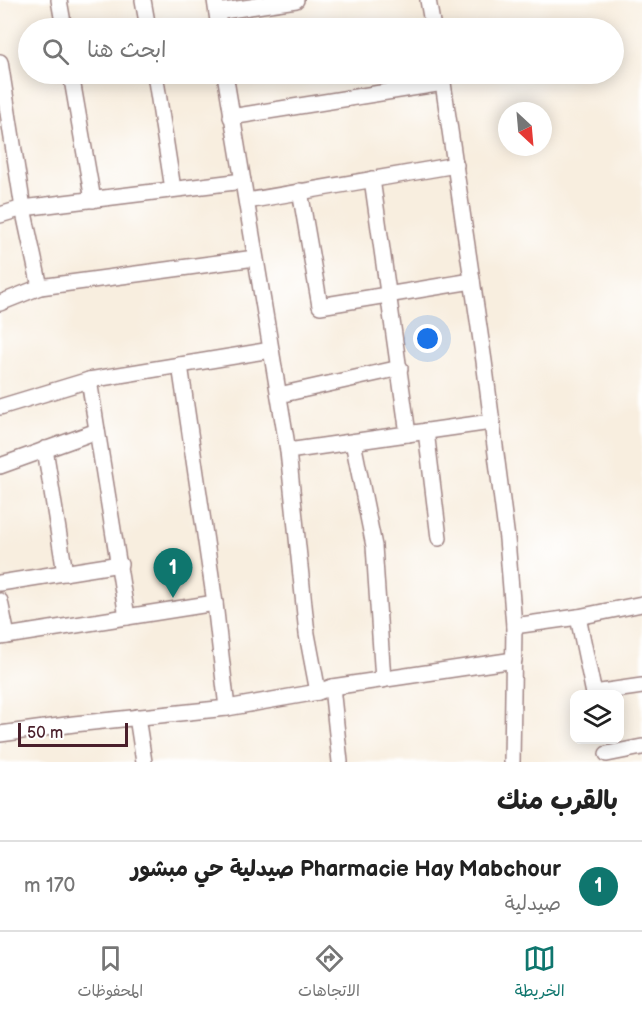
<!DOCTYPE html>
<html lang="ar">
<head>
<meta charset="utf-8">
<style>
	:root { --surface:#fff; --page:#f6f6f6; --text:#222; --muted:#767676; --line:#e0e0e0; --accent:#0f766e }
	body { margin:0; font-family:"Balsamiq Sans","Playpen Sans Arabic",sans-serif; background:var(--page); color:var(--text); direction:rtl }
	.controls { position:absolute; right:18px; bottom:18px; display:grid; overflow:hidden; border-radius:12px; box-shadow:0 3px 15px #0003 }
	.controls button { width:54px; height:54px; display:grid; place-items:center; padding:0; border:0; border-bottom:2px solid var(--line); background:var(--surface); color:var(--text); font:30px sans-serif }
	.compass { position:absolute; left:498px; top:102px; width:54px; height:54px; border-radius:50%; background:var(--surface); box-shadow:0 3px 15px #0003; rotate:154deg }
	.scale { position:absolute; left:18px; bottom:15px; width:110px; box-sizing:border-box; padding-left:6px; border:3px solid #4a1f2b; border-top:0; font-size:16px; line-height:21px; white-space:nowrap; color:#4a1f2b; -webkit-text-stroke:4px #fff; paint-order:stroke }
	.you { position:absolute; left:428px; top:339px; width:21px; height:21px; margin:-15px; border:4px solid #fff; border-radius:50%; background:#1a73e8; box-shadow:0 0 0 9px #1a73e833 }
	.badge { display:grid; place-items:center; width:39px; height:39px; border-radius:50%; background:var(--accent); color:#fff; font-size:20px; font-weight:700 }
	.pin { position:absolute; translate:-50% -50px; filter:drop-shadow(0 2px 3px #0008) }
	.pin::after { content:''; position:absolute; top:32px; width:21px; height:18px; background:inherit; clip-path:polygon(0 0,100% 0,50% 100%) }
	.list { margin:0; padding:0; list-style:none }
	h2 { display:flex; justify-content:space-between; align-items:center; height:78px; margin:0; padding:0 24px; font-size:26px }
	h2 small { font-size:20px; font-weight:400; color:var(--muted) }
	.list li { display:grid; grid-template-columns:39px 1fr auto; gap:18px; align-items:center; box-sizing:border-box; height:90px; padding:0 24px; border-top:2px solid var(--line) }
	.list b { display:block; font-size:22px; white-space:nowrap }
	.list p { margin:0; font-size:20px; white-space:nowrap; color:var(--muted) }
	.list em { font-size:20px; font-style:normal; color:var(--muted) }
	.icon { flex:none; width:33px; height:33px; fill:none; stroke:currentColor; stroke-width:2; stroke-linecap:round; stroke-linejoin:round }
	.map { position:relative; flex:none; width:642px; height:762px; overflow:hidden; direction:ltr }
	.search { position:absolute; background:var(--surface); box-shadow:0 3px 15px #0003; left:18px; right:18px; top:18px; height:66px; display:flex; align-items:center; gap:15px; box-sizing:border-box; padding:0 21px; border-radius:33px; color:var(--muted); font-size:22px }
	.sheet { height:168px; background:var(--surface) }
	nav { display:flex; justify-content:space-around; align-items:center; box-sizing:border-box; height:84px; border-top:2px solid var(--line); background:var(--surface); font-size:16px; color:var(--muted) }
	nav a { display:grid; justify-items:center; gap:3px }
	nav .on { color:var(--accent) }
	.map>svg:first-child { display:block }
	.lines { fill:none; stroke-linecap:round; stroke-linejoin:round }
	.minor-casing { stroke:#a18685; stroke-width:18 }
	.minor { stroke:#fff; stroke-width:15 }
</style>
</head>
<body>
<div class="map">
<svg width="642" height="762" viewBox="0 0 642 762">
	<rect width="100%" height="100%" fill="#fff"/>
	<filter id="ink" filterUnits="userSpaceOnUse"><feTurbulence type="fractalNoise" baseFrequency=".0167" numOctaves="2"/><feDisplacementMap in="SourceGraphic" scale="12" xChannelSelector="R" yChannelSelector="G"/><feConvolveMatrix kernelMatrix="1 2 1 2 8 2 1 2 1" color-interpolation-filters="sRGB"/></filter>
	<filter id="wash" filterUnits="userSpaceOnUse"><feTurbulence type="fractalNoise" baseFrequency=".008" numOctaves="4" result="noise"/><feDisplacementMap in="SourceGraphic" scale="24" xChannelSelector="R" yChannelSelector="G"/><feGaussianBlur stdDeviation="1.35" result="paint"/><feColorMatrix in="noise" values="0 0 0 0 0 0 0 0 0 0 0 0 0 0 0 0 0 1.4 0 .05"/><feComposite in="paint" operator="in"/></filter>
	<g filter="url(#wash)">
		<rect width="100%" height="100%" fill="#f8eedf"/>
	</g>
	<g filter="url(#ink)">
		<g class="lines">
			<defs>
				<g id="minor">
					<polyline points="59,0 64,28"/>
					<polyline points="143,0 148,28"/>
					<polyline points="215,0 219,28"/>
					<polyline points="428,0 433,28"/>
					<polyline points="217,12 296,0"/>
					<polyline points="0,62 23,208 40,287"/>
					<polyline points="71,74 93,200"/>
					<polyline points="155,74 173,189"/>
					<polyline points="225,74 288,451 307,634 318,692"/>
					<polyline points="443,83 484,361 507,539 514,626 512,762"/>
					<polyline points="231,117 443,83 441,75"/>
					<polyline points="372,179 408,434"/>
					<polyline points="300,191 320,306 472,281"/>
					<polyline points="247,201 456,165"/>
					<polyline points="0,215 23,208 243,181"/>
					<polyline points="0,303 40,287 255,258"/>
					<polyline points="89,380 127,617"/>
					<polyline points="279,395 400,368"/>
					<polyline points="0,407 89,380 271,350"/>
					<polyline points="426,431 439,538"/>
					<polyline points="353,442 374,546 383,680"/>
					<polyline points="45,449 65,573"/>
					<polyline points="288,451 491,422"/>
					<polyline points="0,466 97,431"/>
					<polyline points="0,583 120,564"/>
					<polyline points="0,601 7,636"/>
					<polyline points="578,617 594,694"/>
					<polyline points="514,626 578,617 642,604"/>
					<polyline points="0,637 215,603"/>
					<polyline points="332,687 340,762"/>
					<polyline points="594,693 642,686"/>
					<polyline points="227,708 318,692 332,687 514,660"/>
					<polyline points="137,717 144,762"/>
					<polyline points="0,734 74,724 227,708 215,603 180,365"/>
					<polyline points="607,754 642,747"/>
				</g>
			</defs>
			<use href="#minor" class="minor-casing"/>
			<use href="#minor" class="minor"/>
		</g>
	</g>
</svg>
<div class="controls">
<button><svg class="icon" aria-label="layers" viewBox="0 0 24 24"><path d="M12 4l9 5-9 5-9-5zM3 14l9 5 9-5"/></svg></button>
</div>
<svg class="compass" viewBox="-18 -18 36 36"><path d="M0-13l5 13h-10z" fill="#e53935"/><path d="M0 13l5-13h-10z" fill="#767676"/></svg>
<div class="scale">50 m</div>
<div class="you"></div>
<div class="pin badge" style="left:173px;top:598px">1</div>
<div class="search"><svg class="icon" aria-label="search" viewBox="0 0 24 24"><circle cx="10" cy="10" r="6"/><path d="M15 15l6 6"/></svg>ابحث هنا</div>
</div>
<section class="sheet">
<h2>بالقرب منك<small></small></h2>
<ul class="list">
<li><span class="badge">1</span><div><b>Pharmacie Hay Mabchour صيدلية حي مبشور</b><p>صيدلية</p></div><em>170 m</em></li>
</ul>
</section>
<nav>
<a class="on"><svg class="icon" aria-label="map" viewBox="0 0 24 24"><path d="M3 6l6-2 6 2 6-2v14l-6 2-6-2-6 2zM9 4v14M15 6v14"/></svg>الخريطة</a>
<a><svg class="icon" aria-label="directions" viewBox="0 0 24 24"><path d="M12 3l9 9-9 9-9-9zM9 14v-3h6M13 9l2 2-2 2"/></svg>الاتجاهات</a>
<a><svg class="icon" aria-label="saved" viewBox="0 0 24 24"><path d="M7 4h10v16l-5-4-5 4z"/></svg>المحفوظات</a>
</nav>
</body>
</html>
